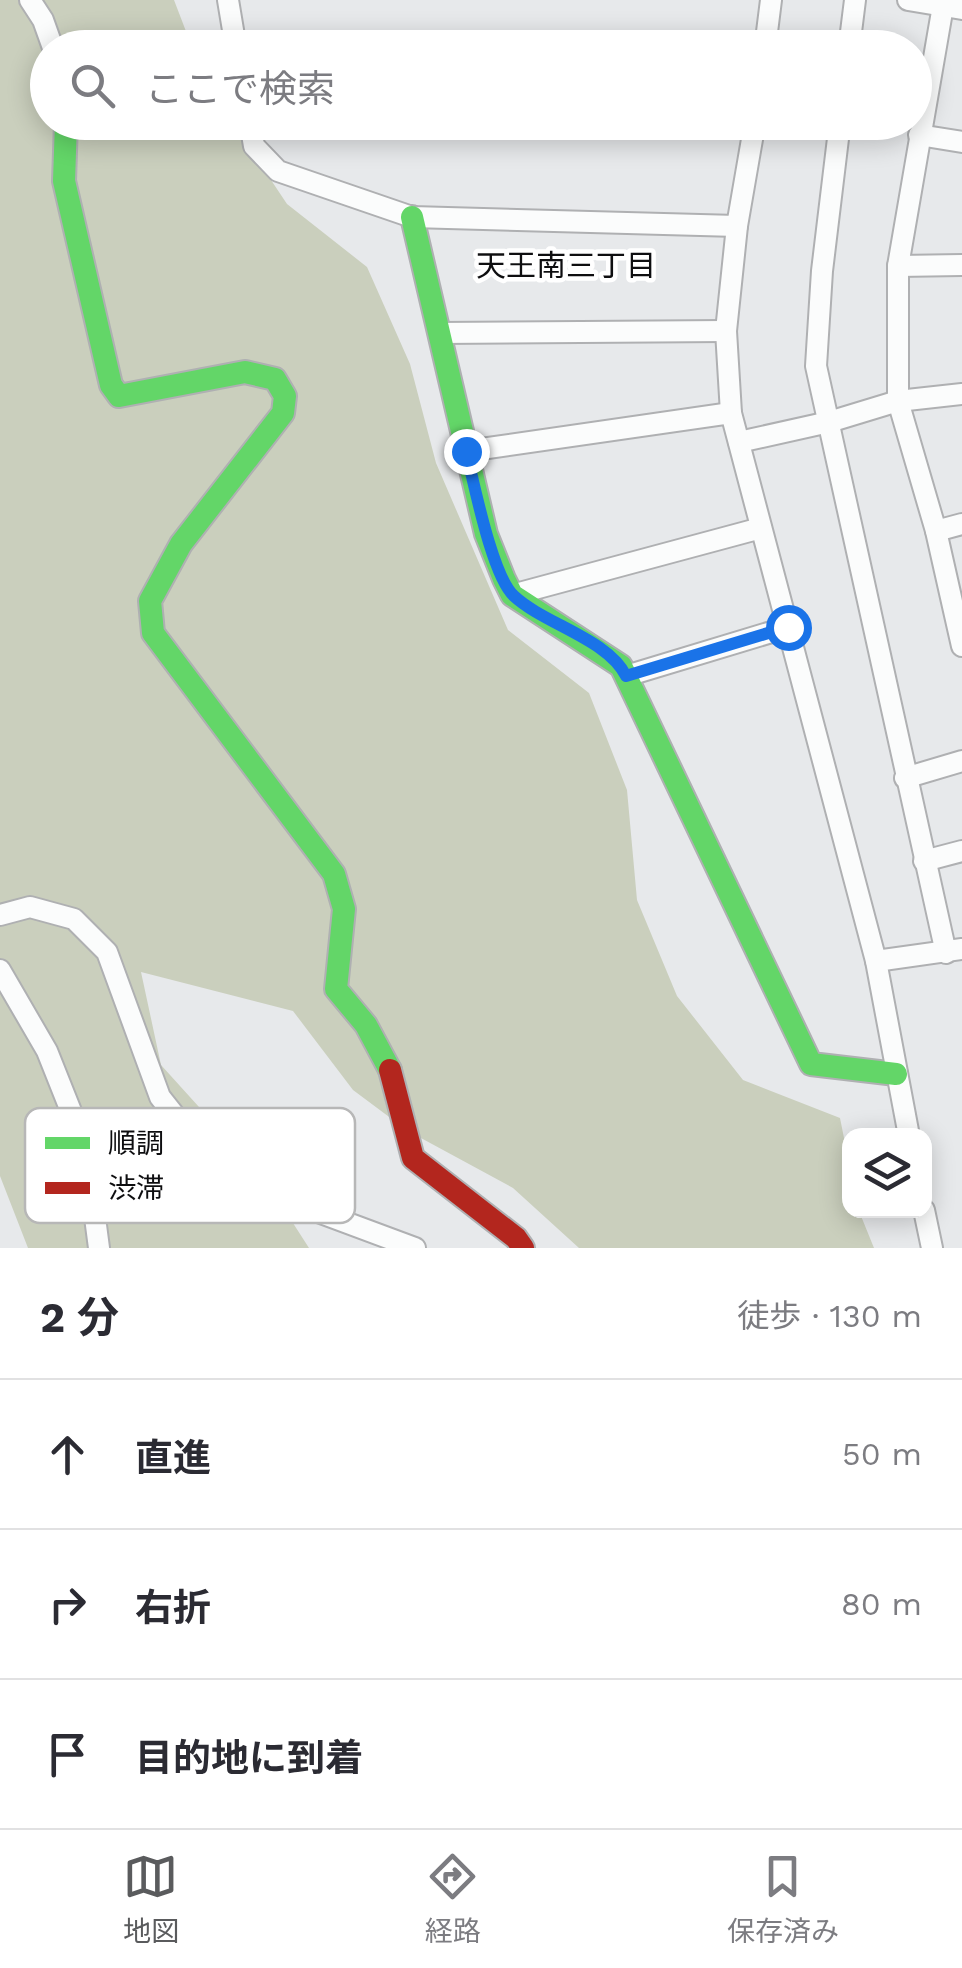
<!DOCTYPE html>
<html lang="ja">
<head>
<meta charset="utf-8">
<style>
	:root { --surface:#fff; --page:#f7f7f7; --text:#2b2b33; --muted:#7c7c81; --line:#e1e1e2; --accent:#5a5b5d }
	body { margin:0; font-family:"Work Sans","Noto Sans JP",sans-serif; background:var(--page); color:var(--text) }
	.controls { position:absolute; right:30px; bottom:30px; display:grid; overflow:hidden; border-radius:20px; box-shadow:0 5px 25px #0003 }
	.controls button { width:90px; height:90px; display:grid; place-items:center; padding:0; border:0; border-bottom:2px solid var(--line); background:var(--surface); color:var(--text); font:50px sans-serif }
	.stop { position:absolute; width:30px; height:30px; margin:-22px; border:8px solid #1a73e8; border-radius:50%; background:#fff }
	.stop.end { background:#1a73e8; border-color:#fff; box-shadow:0 2px 10px #0008 }
	.list { margin:0; padding:0; list-style:none }
	h2 { display:flex; justify-content:space-between; align-items:center; height:130px; margin:0; padding:0 40px; font-size:42px }
	h2 small { font-size:32px; font-weight:400; color:var(--muted) }
	.list li { display:grid; grid-template-columns:65px 1fr auto; gap:30px; align-items:center; box-sizing:border-box; height:150px; padding:0 40px; border-top:2px solid var(--line) }
	.list b { display:block; font-size:38px; white-space:nowrap }
	.list em { font-size:32px; font-style:normal; color:var(--muted) }
	.icon { flex:none; width:55px; height:55px; fill:none; stroke:currentColor; stroke-width:2; stroke-linecap:round; stroke-linejoin:round }
	.map { position:relative; flex:none; width:962px; height:1248px; overflow:hidden }
	.search { position:absolute; background:var(--surface); box-shadow:0 5px 25px #0003; left:30px; right:30px; top:30px; height:110px; display:flex; align-items:center; gap:25px; box-sizing:border-box; padding:0 35px; border-radius:55px; color:var(--muted); font-size:38px }
	.sheet { height:580px; background:var(--surface) }
	nav { display:flex; justify-content:space-around; align-items:center; box-sizing:border-box; height:140px; border-top:2px solid var(--line); background:var(--surface); font-size:28px; color:var(--muted) }
	nav a { display:grid; justify-items:center; gap:5px }
	nav .on { color:var(--accent) }
	.map>svg:first-child { display:block }
	.forest { fill:#cacfbd }
	.lines { fill:none; stroke-linecap:round; stroke-linejoin:round }
	.street-casing { stroke:#afb0b2; stroke-width:24 }
	.fast-casing { stroke:#afb0b2; stroke-width:26 }
	.jam-casing { stroke:#afb0b2; stroke-width:26 }
	.street { stroke:#fbfcfc; stroke-width:20 }
	.fast { stroke:#63d668; stroke-width:22 }
	.jam { stroke:#b3261e; stroke-width:22 }
	.route { stroke:#1a73e8; stroke-width:12 }
	.labels { text-anchor:middle; dominant-baseline:central; stroke-width:9; stroke-linejoin:round; paint-order:stroke }
	.neighbourhood-label { font-size:30px; fill:#0e0e10; stroke:#fff }
	.key { fill:#fff; stroke:#b7b7b7; stroke-width:2.5 }
	.key-label { font-size:28px; fill:#0e0e10 }
</style>
</head>
<body>
<div class="map">
<svg width="962" height="1248" viewBox="0 0 962 1248">
	<rect width="100%" height="100%" fill="#e7e9eb"/>
	<polygon class="forest" points="0,0 174,0 192,47 48,48 48,122 233,123 287,204 367,267 410,364 436,463 508,630 589,693 627,790 637,900 677,996 743,1080 840,1118 849,1163 850,1210 859,1211 874,1248 579,1248 513,1188 408,1131 353,1090 293,1011 141,972 161,1065 266,1181 309,1248 28,1248 0,1176"/>
	<g class="lines">
		<defs>
			<g id="street">
				<polyline points="30,0 43,20 53,48"/>
				<polyline points="228,0 236,48"/>
				<polyline points="908,0 962,9"/>
				<polyline points="944,0 898,266 898,401 936,531 962,646"/>
				<polyline points="765,48 771,0"/>
				<polyline points="849,48 855,0"/>
				<polyline points="250,122 254,146 278,171 412,217 737,226"/>
				<polyline points="755,122 737,226 726,331 731,413 876,961 909,1136"/>
				<polyline points="840,122 822,271 816,366 946,953"/>
				<polyline points="919,135 962,142"/>
				<polyline points="898,266 962,265"/>
				<polyline points="439,333 726,331"/>
				<polyline points="739,442 829,422 898,401 962,394"/>
				<polyline points="467,451 731,413"/>
				<polyline points="936,531 962,524"/>
				<polyline points="512,595 761,528"/>
				<polyline points="626,676 788,627"/>
				<polyline points="905,778 962,761"/>
				<polyline points="924,861 962,851"/>
				<polyline points="0,915 30,907 74,919 107,952 160,1097 187,1131 275,1196 415,1248"/>
				<polyline points="876,961 962,949"/>
				<polyline points="0,970 47,1051 86,1149 99,1248"/>
				<polyline points="924,1210 932,1248"/>
			</g>
			<g id="fast">
				<polyline points="66,122 64,181 111,385 119,396 245,372 275,379 285,396 283,413 181,544 150,601 153,633 334,874 344,909 336,989 366,1025 390,1070"/>
				<polyline points="412,217 486,534 504,579 512,595 621,666 811,1064 896,1074"/>
			</g>
			<polyline id="jam" points="390,1070 413,1158 516,1238 523,1248"/>
		</defs>
		<use href="#street" class="street-casing"/>
		<use href="#fast" class="fast-casing"/>
		<use href="#jam" class="jam-casing"/>
		<use href="#street" class="street"/>
		<use href="#fast" class="fast"/>
		<use href="#jam" class="jam"/>
	</g>
	<g class="lines">
		<path class="route" d="M 466,451 C 474,483 492,576 514,596 C 544,624 608,639 626,676 L 788,627"/>
	</g>
	<g class="labels">
		<g class="neighbourhood-label">
			<text x="566" y="265">天王南三丁目</text>
		</g>
	</g>
	<rect x="25" y="1108" width="330" height="115" rx="15" class="key"/>
	<rect x="45" y="1137" width="45" height="12" fill="#63d668"/>
	<rect x="45" y="1182" width="45" height="12" fill="#b3261e"/>
	<g class="key-label">
		<text x="108" y="1153">順調</text>
		<text x="108" y="1198">渋滞</text>
	</g>
</svg>
<div class="controls">
<button><svg class="icon" aria-label="layers" viewBox="0 0 24 24"><path d="M12 4l9 5-9 5-9-5zM3 14l9 5 9-5"/></svg></button>
</div>
<div class="stop" style="left:788px;top:627px"></div>
<div class="stop end" style="left:466px;top:451px"></div>
<div class="search"><svg class="icon" aria-label="search" viewBox="0 0 24 24"><circle cx="10" cy="10" r="6"/><path d="M15 15l6 6"/></svg>ここで検索</div>
</div>
<section class="sheet">
<h2>2 分<small>徒歩 · 130 m</small></h2>
<ul class="list">
<li><svg class="icon" aria-label="ahead" viewBox="0 0 24 24"><path d="M12 20V5M6 11l6-6 6 6"/></svg><div><b>直進</b></div><em>50 m</em></li>
<li><svg class="icon" aria-label="right" viewBox="0 0 24 24"><path d="M7 20v-9h11M14 6l5 5-5 5"/></svg><div><b>右折</b></div><em>80 m</em></li>
<li><svg class="icon" aria-label="arrive" viewBox="0 0 24 24"><path d="M6 21V4h12l-3 4 3 4H6"/></svg><div><b>目的地に到着</b></div></li>
</ul>
</section>
<nav>
<a class="on"><svg class="icon" aria-label="map" viewBox="0 0 24 24"><path d="M3 6l6-2 6 2 6-2v14l-6 2-6-2-6 2zM9 4v14M15 6v14"/></svg>地図</a>
<a><svg class="icon" aria-label="directions" viewBox="0 0 24 24"><path d="M12 3l9 9-9 9-9-9zM9 14v-3h6M13 9l2 2-2 2"/></svg>経路</a>
<a><svg class="icon" aria-label="saved" viewBox="0 0 24 24"><path d="M7 4h10v16l-5-4-5 4z"/></svg>保存済み</a>
</nav>
</body>
</html>
